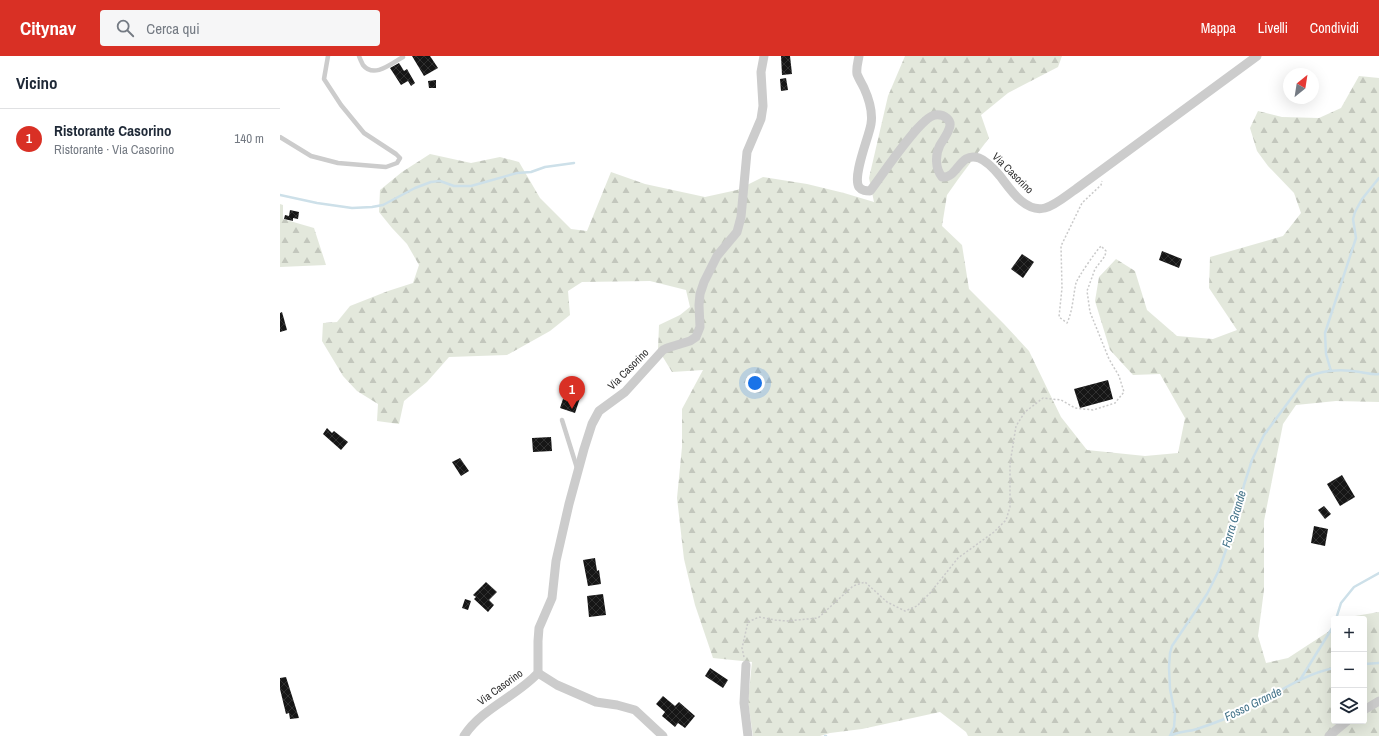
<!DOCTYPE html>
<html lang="it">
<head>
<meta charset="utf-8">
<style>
	:root { --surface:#fff; --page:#f6f6f7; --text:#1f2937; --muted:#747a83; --line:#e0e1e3; --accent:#d93025 }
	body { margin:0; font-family:"Archivo Narrow",sans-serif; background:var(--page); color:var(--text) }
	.controls { position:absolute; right:12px; bottom:12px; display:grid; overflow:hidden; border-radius:4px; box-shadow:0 4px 16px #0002 }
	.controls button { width:36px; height:36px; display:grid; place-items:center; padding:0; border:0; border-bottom:1px solid var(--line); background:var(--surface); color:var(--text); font:20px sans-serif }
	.compass { position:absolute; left:1003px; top:12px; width:36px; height:36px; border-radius:50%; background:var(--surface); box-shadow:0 4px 16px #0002; rotate:30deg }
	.you { position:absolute; left:475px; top:327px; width:14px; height:14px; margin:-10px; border:3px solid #fff; border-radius:50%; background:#1a73e8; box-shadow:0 0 0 6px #1a73e833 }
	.badge { display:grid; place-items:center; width:26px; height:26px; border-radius:50%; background:var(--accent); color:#fff; font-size:13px; font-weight:700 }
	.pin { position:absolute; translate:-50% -33px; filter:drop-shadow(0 1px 2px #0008) }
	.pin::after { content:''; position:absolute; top:21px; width:14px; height:12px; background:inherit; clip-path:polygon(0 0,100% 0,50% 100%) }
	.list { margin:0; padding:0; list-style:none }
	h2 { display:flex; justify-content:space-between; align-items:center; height:52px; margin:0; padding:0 16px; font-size:17px }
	h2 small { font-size:13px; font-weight:400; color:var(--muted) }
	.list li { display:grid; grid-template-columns:26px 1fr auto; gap:12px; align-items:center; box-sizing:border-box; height:60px; padding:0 16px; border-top:1px solid var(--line) }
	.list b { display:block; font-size:15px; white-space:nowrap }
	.list p { margin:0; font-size:13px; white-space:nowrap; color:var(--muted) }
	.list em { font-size:13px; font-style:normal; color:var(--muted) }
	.icon { flex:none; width:22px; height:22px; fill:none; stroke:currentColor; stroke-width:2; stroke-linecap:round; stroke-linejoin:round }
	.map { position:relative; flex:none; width:1099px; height:680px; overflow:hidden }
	header { display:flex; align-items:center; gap:24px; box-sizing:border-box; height:56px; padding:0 20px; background:var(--accent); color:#fff }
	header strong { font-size:19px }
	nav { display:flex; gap:22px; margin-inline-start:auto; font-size:14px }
	.search { width:280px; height:36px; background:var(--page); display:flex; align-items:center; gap:10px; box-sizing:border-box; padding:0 14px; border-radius:4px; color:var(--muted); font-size:15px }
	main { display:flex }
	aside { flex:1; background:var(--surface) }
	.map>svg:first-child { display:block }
	.forest { fill:url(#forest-firs) }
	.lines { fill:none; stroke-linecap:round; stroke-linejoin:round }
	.stream { stroke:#cde0e9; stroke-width:2.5 }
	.building { fill:url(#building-cross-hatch) }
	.path { stroke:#c9c9c9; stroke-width:1.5; stroke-dasharray:2 2; stroke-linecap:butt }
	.service { stroke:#ccc; stroke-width:4.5 }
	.minor { stroke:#ccc; stroke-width:9 }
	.labels { text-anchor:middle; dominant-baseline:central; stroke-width:4; stroke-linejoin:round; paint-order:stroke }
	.street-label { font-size:11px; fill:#2f2f2f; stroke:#fff }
	.water-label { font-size:12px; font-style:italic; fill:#45748a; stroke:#fff }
</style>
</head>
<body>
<header>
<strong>Citynav</strong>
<div class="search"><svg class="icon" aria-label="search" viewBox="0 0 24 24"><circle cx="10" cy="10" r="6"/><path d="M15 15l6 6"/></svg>Cerca qui</div>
<nav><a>Mappa</a><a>Livelli</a><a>Condividi</a></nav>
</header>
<main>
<aside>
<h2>Vicino<small></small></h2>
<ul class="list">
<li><span class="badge">1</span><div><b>Ristorante Casorino</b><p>Ristorante · Via Casorino</p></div><em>140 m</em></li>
</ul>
</aside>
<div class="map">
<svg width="1099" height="680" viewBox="0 0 1099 680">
	<defs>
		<pattern id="forest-firs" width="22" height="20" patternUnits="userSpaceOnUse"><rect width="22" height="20" fill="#e3e8dc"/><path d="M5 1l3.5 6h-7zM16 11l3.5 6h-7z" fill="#c3c7bd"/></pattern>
		<pattern id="building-cross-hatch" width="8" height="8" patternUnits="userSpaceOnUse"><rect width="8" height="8" fill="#161616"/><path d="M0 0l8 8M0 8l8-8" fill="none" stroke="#303030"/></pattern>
	</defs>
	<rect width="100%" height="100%" fill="#fff"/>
	<g class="forest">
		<polygon points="625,0 782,0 778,11 728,37 701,59 709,82 679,122 667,139 662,170 682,189 689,233 724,268 749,295 781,361 807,394 865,400 898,397 905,362 880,318 853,319 830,294 815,245 819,221 836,203 855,215 867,254 897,280 933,283 957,274 929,232 930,201 1003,180 1021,157 1014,137 988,110 977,95 970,72 978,55 1002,61 1039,62 1061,52 1079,20 1099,22 1099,346 1056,345 1016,349 1003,368 984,465 984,534 978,580 986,607 1008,602 1054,572 1054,665 1084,665 1084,563 1069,563 1075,560 1099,556 1099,680 688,680 686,676 660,656 582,673 550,677 540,680 473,680 468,645 472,606 433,602 415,549 404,503 397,442 402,391 402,353 423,314 392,316 378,293 379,269 400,259 410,251 406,234 370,225 302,226 288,235 290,259 270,275 227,299 169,301 147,326 124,345 119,368 97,365 98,348 77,335 63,320 42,285 43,267 57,266 70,250 108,235 133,227 139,209 127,188 112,172 99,156 100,134 122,116 150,98 191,107 220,101 239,106 260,142 291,173 307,175 331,116 365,128 425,141 457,134 483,121 527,128 564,137 594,146 589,122 608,40"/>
		<polygon points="0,148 3,149 3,163 34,172 46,209 0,211"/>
	</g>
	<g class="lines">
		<g class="stream">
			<polyline points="0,139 37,147 72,152 92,151 103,149 135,132 151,126 160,125 174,130 191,130 237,117 251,116 265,111 294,107"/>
			<polyline points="1051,315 1046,298 1045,277 1076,182 1073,163 1075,156 1082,143 1099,122"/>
			<polyline points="1056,563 1061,547 1074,531 1099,517"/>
			<polyline points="1084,608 1099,607"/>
			<polyline points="1020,624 1054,569"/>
			<polyline points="545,680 546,680"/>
			<path d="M 890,680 L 894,671 L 895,658 L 890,633 L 889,611 L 890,597 L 892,590 L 927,538 L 939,514 L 956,465 L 964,429 L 972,404 L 984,379 L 1027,321 C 1043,314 1063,313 1080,316 C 1087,317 1092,319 1099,318"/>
			<path d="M 890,680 C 899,675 908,676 917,673 C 932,668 948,662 963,655 C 994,640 1020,619 1054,612"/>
		</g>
	</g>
	<g class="building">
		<polygon points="132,0 150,0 158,12 144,20"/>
		<polygon points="501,0 510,0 512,18 502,19"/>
		<polygon points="119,7 124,15 127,13 135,27 131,30 128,25 121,29 110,12"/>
		<polygon points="506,22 508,34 501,35 500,23"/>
		<polygon points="156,24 156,32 149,32 148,25"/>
		<polygon points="10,154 19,156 18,163 13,162 13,165 4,163 5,159 9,160"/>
		<polygon points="882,195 902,203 899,212 879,204"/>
		<polygon points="742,198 754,206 743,222 731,213"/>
		<polygon points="2,256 7,274 0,276 0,257"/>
		<polygon points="828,324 833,343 800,352 794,333"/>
		<polygon points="293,336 301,339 295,357 280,352 283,343 289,345"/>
		<polygon points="47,372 52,377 54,375 68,386 61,394 43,378"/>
		<polygon points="271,381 272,395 253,396 252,382"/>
		<polygon points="180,402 189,415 181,420 172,406"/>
		<polygon points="1062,419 1075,441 1060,450 1047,428"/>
		<polygon points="1044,450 1051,458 1045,463 1038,454"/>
		<polygon points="1034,470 1048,473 1045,490 1031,487"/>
		<polygon points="315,502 317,515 319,514 321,528 308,530 303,504"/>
		<polygon points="206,526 217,536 209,544 214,549 208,556 194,543 196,541 193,539"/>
		<polygon points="323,538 326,559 309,561 307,540"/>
		<polygon points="185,543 191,545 188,554 182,552"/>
		<polygon points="430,612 448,624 443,632 425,620"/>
		<polygon points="6,621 19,662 10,663 9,657 6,658 0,633 0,622"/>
		<polygon points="383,640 395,650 399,646 415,660 405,672 398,667 395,671 382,660 385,656 376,648"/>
	</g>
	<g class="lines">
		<path class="path" d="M 464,601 L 462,592 L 468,566 L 479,561 L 495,564 L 507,565 L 538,562 L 573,530 L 585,526 L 607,546 L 625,555 L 637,550 L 650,537 L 678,502 L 714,476 L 726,464 L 730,451 L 730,408 L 736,370 L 745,356 L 763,342 L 781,344 L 795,352 L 813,354 L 835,347 L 844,336 L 839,320 L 829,303 L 810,256 L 807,235 L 815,213 L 825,200 L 826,195 L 821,190 C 816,195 798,221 796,227 C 793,240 793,254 787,267 L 779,261 L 782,232 L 781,190 L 802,147 L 821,129 L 822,125"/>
		<g class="service">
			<path d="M 79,0 C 80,3 82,7 83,9 C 94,23 112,7 123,1"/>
			<polyline points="0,81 31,100 58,107 106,111 117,107 120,102 116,98 84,77 61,49 44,23 48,0"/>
			<polyline points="282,364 297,412"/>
		</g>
		<g class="minor">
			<path d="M 579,0 C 578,6 576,12 577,18 C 579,23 582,28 584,32 C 589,43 593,56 591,68 C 589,81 572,120 579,131 C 582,135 586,135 590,135 C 601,121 640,61 655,59 C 664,58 673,64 669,73 C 667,79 663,84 660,89 C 655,99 655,112 662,121 C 678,123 679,95 699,102 C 707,105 715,114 720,120 C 730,133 745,157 765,152 C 776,149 787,139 796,133 L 977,0"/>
			<polyline points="466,609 464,647 468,680"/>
			<polyline points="258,617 277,629 316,646 337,649 355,654 383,680"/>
			<polyline points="1084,654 1099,645"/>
			<path d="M 184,680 C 202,652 236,641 258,617 L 258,585 L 259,572 L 272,542 L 276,505 L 289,448 L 304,393 L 312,368 L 319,355 L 345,336 L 383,294 L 387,292 L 410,285 L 416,281 L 420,271 L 419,249 L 420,238 L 424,226 L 437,200 L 457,176 L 461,161 L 467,96 L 481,63 L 483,50 L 481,16 L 484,0"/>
			<polyline points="1049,680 1067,665"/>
		</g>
	</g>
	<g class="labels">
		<g class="street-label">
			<text transform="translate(733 117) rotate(45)">Via Casorino</text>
			<text transform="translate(348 313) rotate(-45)">Via Casorino</text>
			<text transform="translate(220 631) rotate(-36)">Via Casorino</text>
		</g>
		<g class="water-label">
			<text transform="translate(954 463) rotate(-74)">Forra Grande</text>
			<text transform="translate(973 648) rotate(-26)">Fosso Grande</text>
		</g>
	</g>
</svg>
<div class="controls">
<button>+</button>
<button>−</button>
<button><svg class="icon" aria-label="layers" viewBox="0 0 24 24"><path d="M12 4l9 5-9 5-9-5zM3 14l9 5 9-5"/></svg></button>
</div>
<svg class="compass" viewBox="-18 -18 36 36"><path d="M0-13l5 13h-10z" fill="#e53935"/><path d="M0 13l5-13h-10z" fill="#747a83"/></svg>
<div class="you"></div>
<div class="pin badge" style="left:292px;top:353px">1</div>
</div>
</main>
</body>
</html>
